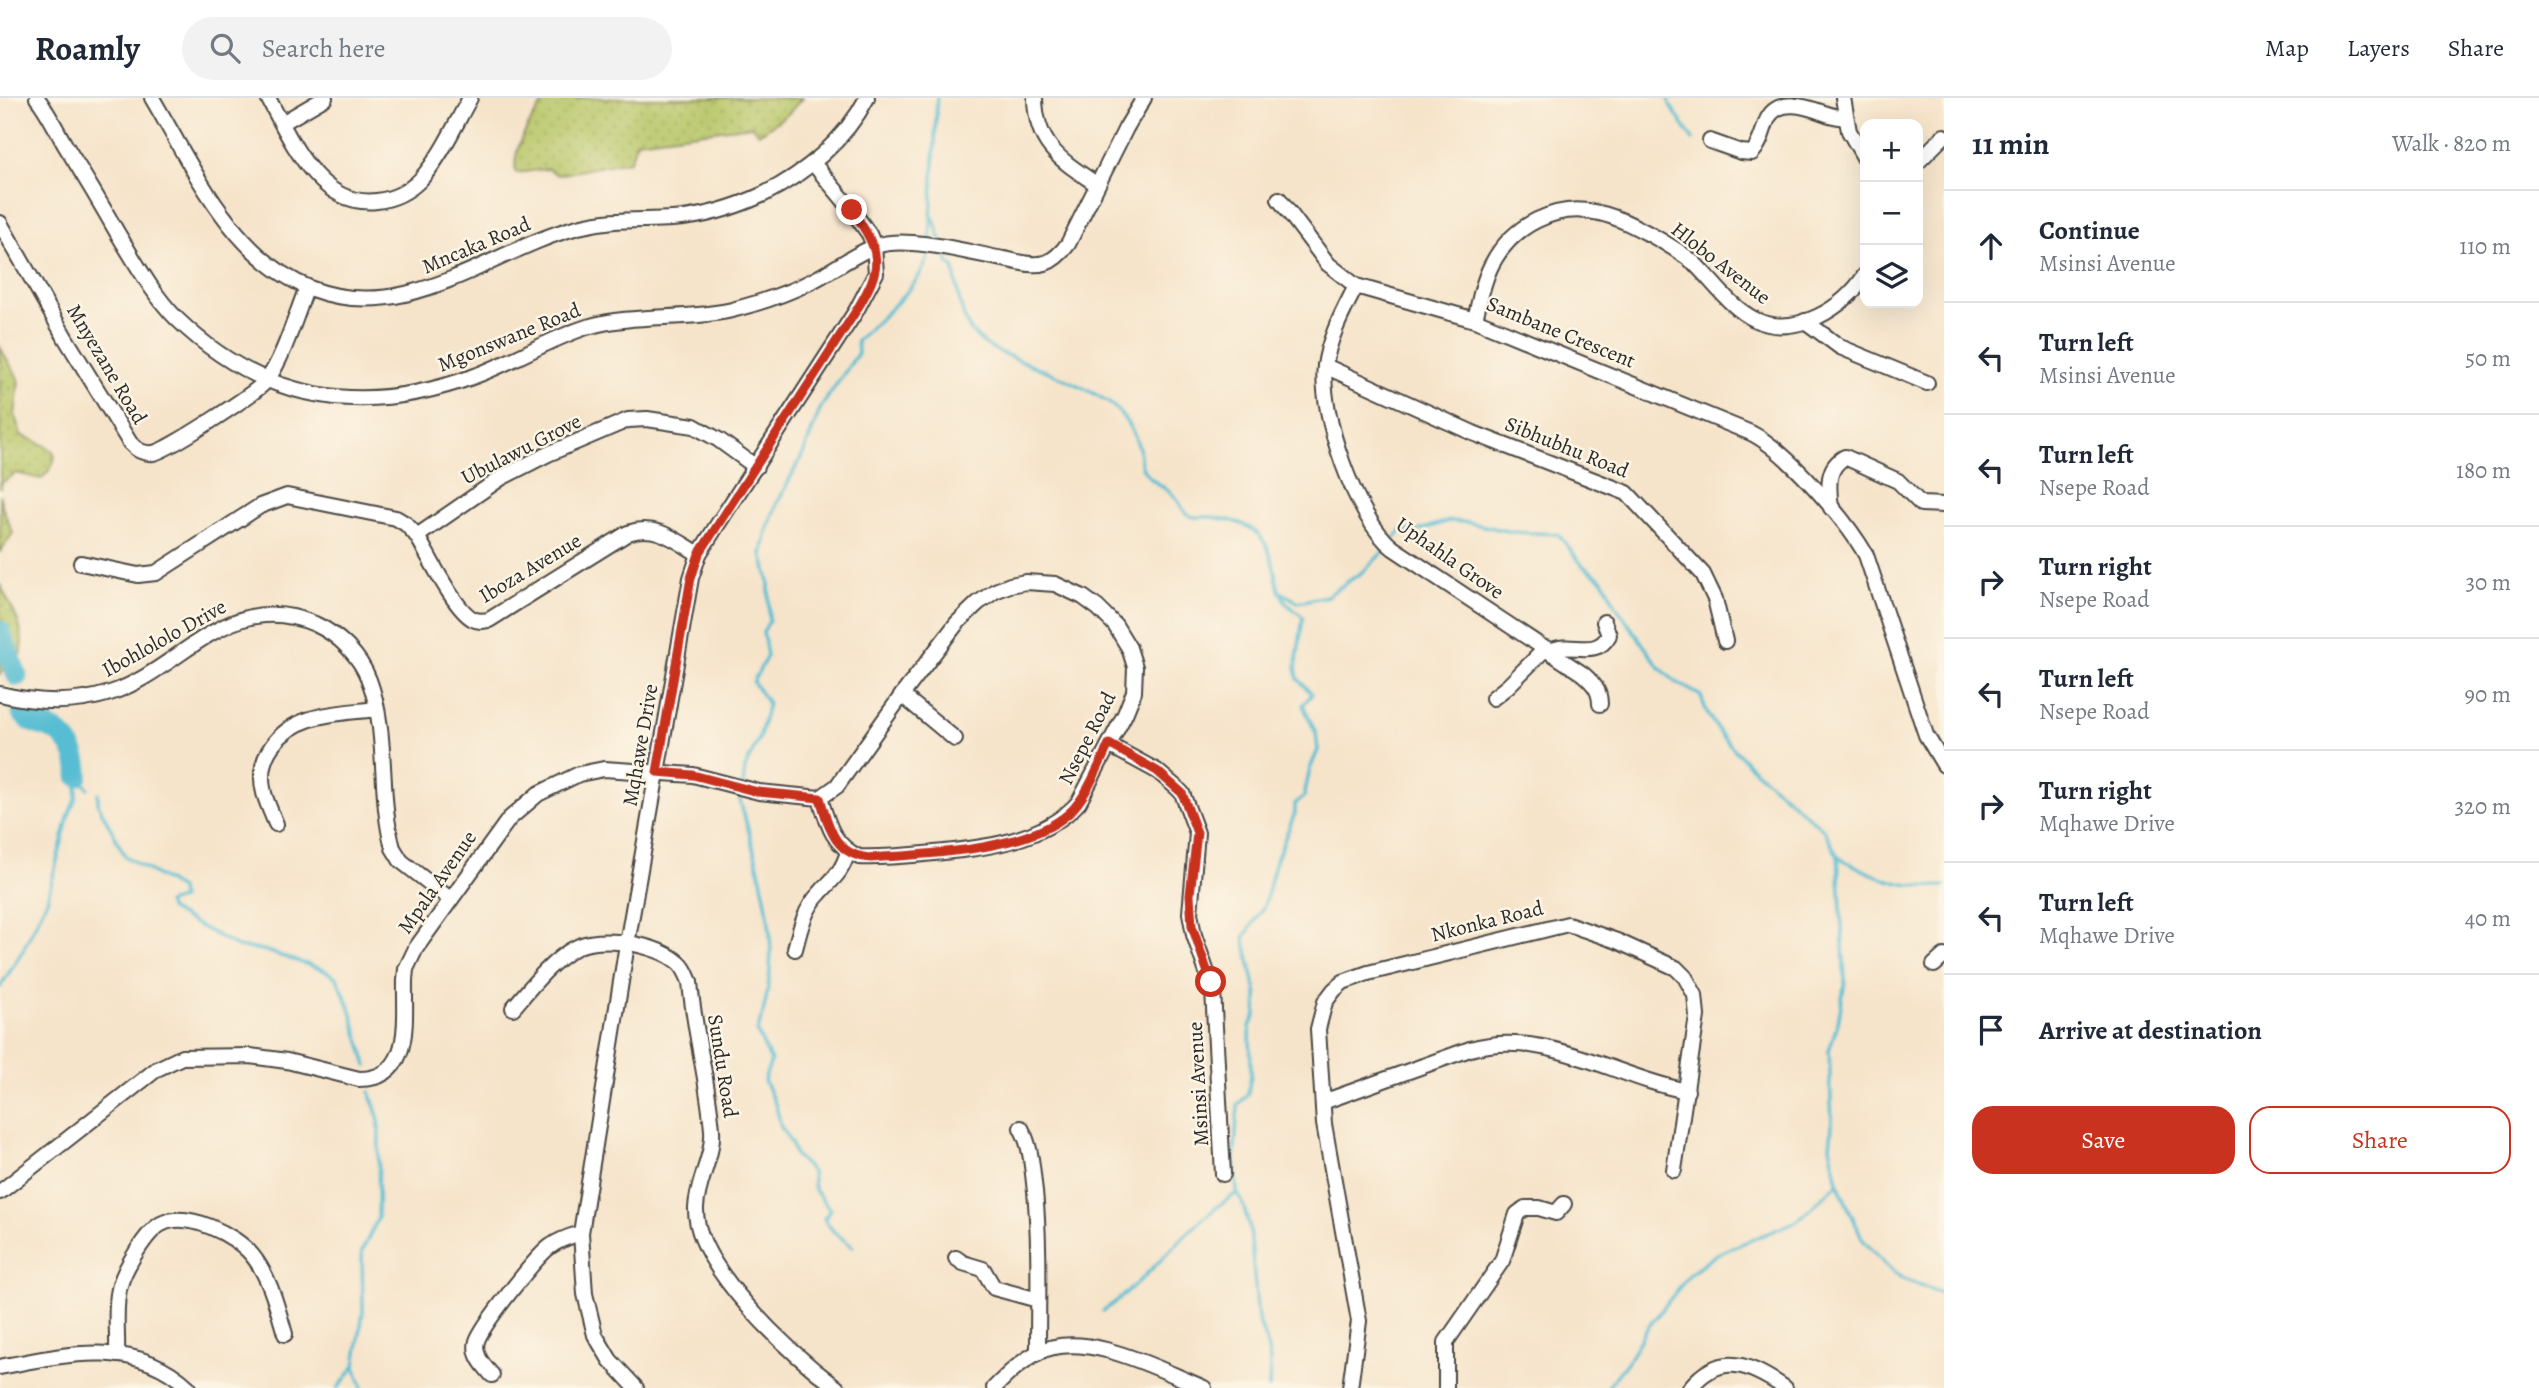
<!DOCTYPE html>
<html lang="en">
<head>
<meta charset="utf-8">
<style>
	:root { --surface:#fff; --page:#f2f2f3; --text:#1f2937; --muted:#747a83; --line:#e0e1e3; --accent:#c8321e }
	body { margin:0; font-family:Alegreya,serif; background:var(--page); color:var(--text) }
	.controls { position:absolute; right:21px; top:21px; display:grid; overflow:hidden; border-radius:14px; box-shadow:0 7px 28px #0002 }
	.controls button { width:63px; height:63px; display:grid; place-items:center; padding:0; border:0; border-bottom:2px solid var(--line); background:var(--surface); color:var(--text); font:35px sans-serif }
	.stop { position:absolute; width:21px; height:21px; margin:-16px; border:5px solid #c8321e; border-radius:50%; background:#fff }
	.stop.end { background:#c8321e; border-color:#fff; box-shadow:0 2px 7px #0008 }
	.list { margin:0; padding:0; list-style:none }
	h2 { display:flex; justify-content:space-between; align-items:center; height:91px; margin:0; padding:0 28px; font-size:30px }
	h2 small { font-size:23px; font-weight:400; color:var(--muted) }
	.list li { display:grid; grid-template-columns:46px 1fr auto; gap:21px; align-items:center; box-sizing:border-box; height:112px; padding:0 28px; border-top:2px solid var(--line) }
	.list b { display:block; font-size:26px; white-space:nowrap }
	.list p { margin:0; font-size:23px; white-space:nowrap; color:var(--muted) }
	.list em { font-size:23px; font-style:normal; color:var(--muted) }
	.actions { display:flex; gap:14px; padding:21px 28px }
	.actions a { flex:1; padding:16px 0; border:2px solid var(--accent); border-radius:21px; text-align:center; font-size:24px; color:var(--accent) }
	.actions .main { background:var(--accent); color:#fff }
	.icon { flex:none; width:38px; height:38px; fill:none; stroke:currentColor; stroke-width:2; stroke-linecap:round; stroke-linejoin:round }
	.map { position:relative; flex:none; width:1944px; height:1290px; overflow:hidden }
	header { display:flex; align-items:center; gap:42px; box-sizing:border-box; height:98px; padding:0 35px; background:var(--surface); border-bottom:2px solid var(--line) }
	header strong { font-size:33px }
	nav { display:flex; gap:38px; margin-inline-start:auto; font-size:24px }
	.search { width:490px; height:63px; background:var(--page); display:flex; align-items:center; gap:18px; box-sizing:border-box; padding:0 24px; border-radius:38px; color:var(--muted); font-size:26px }
	main { display:flex }
	aside { flex:1; background:var(--surface) }
	.map>svg:first-child { display:block }
	.grass { fill:url(#grass-dots); stroke:#72784a; stroke-width:2 }
	.lines { fill:none; stroke-linecap:round; stroke-linejoin:round }
	.stream { stroke:#56bdd3; stroke-width:3.5 }
	.river { stroke:#56bdd3; stroke-width:21 }
	.minor-casing { stroke:#494743; stroke-width:18 }
	.minor { stroke:#fff; stroke-width:14 }
	.route { stroke:#c8321e; stroke-width:9 }
	.labels { text-anchor:middle; dominant-baseline:central; stroke-width:5; stroke-linejoin:round; paint-order:stroke }
	.street-label { font-size:21px; fill:#2b2b2b; stroke:#fcf5e5 }
</style>
</head>
<body>
<header>
<strong>Roamly</strong>
<div class="search"><svg class="icon" aria-label="search" viewBox="0 0 24 24"><circle cx="10" cy="10" r="6"/><path d="M15 15l6 6"/></svg>Search here</div>
<nav><a>Map</a><a>Layers</a><a>Share</a></nav>
</header>
<main>
<div class="map">
<svg width="1944" height="1290" viewBox="0 0 1944 1290">
	<defs>
		<pattern id="grass-dots" width="8" height="8" patternUnits="userSpaceOnUse" patternTransform="scale(1.75)"><rect width="8" height="8" fill="#b8c668"/><path d="M2 2h.1M6 6h.1" fill="none" stroke="#9eaa5a" stroke-width="1.8" stroke-linecap="round"/></pattern>
	</defs>
	<rect width="100%" height="100%" fill="#fcf5e5"/>
	<filter id="ink" filterUnits="userSpaceOnUse"><feTurbulence type="fractalNoise" baseFrequency=".0143" numOctaves="2"/><feDisplacementMap in="SourceGraphic" scale="14" xChannelSelector="R" yChannelSelector="G"/><feConvolveMatrix kernelMatrix="1 2 1 2 8 2 1 2 1" color-interpolation-filters="sRGB"/></filter>
	<filter id="wash" filterUnits="userSpaceOnUse"><feTurbulence type="fractalNoise" baseFrequency=".00686" numOctaves="4" result="noise"/><feDisplacementMap in="SourceGraphic" scale="28" xChannelSelector="R" yChannelSelector="G"/><feGaussianBlur stdDeviation="1.57" result="paint"/><feColorMatrix in="noise" values="0 0 0 0 0 0 0 0 0 0 0 0 0 0 0 0 0 1.4 0 .05"/><feComposite in="paint" operator="in"/></filter>
	<g filter="url(#wash)">
		<rect width="100%" height="100%" fill="#f6e4ca"/>
		<g class="grass">
			<path d="M 546,0 L 802,0 L 788,16 L 759,36 L 752,28 L 637,43 L 630,63 L 558,77 L 548,71 L 516,75 C 511,48 533,21 546,0 Z"/>
			<path d="M 0,249 L 19,282 L 15,317 L 21,337 C 48,349 70,353 41,381 L 16,375 L 2,385 L 0,391 Z"/>
			<polygon points="0,396 3,411 13,435 0,454"/>
			<path d="M 0,486 C 12,514 23,521 22,554 L 0,576 Z"/>
		</g>
		<g class="lines">
			<g class="stream">
				<polyline points="1669,0 1670,7 1693,42"/>
				<polyline points="933,119 942,145"/>
				<polyline points="930,144 937,0"/>
				<path d="M 944,152 L 949,166 L 953,169 C 958,189 959,214 970,231 C 986,253 1011,258 1034,268 C 1054,276 1104,297 1118,313 C 1127,323 1135,337 1139,350 C 1140,357 1140,365 1143,371 C 1150,384 1165,388 1175,399 C 1180,404 1181,411 1187,416 C 1196,422 1202,418 1212,419 C 1266,426 1269,445 1279,493 L 1298,504 L 1327,498 L 1365,472 L 1387,450"/>
				<polyline points="1392,444 1401,433 1420,432 1449,423 1466,424 1512,434 1558,436 1583,468 1603,482 1616,508 1659,569 1676,584 1701,598 1707,615 1722,638 1751,669 1825,733 1838,759 1845,883 1838,925 1829,952 1832,1027 1830,1049 1836,1075 1840,1091 1863,1142 1889,1170 1903,1181 1944,1196"/>
				<polyline points="78,678 88,690"/>
				<path d="M 743,687 L 745,670 L 760,638 L 768,605 L 753,584 L 767,558 L 763,534 L 769,523 L 769,484 L 762,456 L 767,433 L 777,405 L 804,354 L 821,309 L 858,255 L 857,243 C 880,219 926,185 929,152"/>
				<polyline points="98,695 98,706 125,758 180,791 181,801 167,805 170,812 238,849 263,852 324,872 337,880 350,910 367,968"/>
				<path d="M 741,695 L 740,702 C 762,783 787,851 757,934 L 771,963 L 764,982 L 776,1008 L 781,1029 L 791,1045 L 795,1057 L 812,1074 L 814,1091 L 830,1112 L 824,1121 L 834,1134 L 853,1149"/>
				<path d="M 1838,759 C 1875,779 1901,791 1944,788"/>
				<polyline points="0,889 22,854 47,802 69,716 76,700 78,678"/>
				<path d="M 1103,1213 C 1152,1179 1186,1127 1237,1095"/>
				<polyline points="338,1290 355,1268"/>
				<polyline points="362,1290 355,1268 363,1214 362,1153 378,1120 379,1022 370,994"/>
				<polyline points="1269,1290 1270,1263 1266,1242 1258,1222 1250,1131 1242,1103 1237,1095 1234,1060 1238,1007 1248,996 1251,976 1250,928 1256,917 1257,897 1244,840 1265,806 1275,765 1295,715 1295,706 1304,698 1310,671 1318,652 1316,635 1303,607 1312,596 1298,581 1296,569 1303,519 1286,505 1281,495"/>
				<polyline points="1607,1290 1628,1263 1645,1233 1690,1176 1717,1156 1797,1123 1838,1085"/>
			</g>
			<g class="river">
				<polyline points="0,533 17,578"/>
				<path d="M 22,615 C 38,632 42,624 56,633 C 71,643 79,661 78,678"/>
			</g>
		</g>
	</g>
	<g filter="url(#ink)">
		<g class="lines">
			<defs>
				<g id="minor">
					<path d="M 37,0 C 48,14 56,31 65,47 C 83,76 101,106 118,136 C 136,165 153,197 177,221 C 264,305 364,319 475,278 C 513,264 549,241 587,229 C 634,215 684,223 732,212 C 759,205 787,196 812,183 C 834,172 854,156 876,148 C 906,137 971,155 1003,161 C 1016,163 1031,169 1045,165 C 1055,162 1062,154 1068,146 L 1126,30 L 1144,0"/>
					<path d="M 152,0 C 193,69 232,160 312,191 C 408,227 489,153 578,129 C 612,120 639,123 672,121 C 704,119 736,109 764,96 C 806,75 845,42 867,0"/>
					<path d="M 268,0 C 291,42 319,110 377,103 C 393,101 408,94 420,82 C 441,59 455,27 470,0"/>
					<path d="M 1035,0 C 1036,48 1061,62 1096,86"/>
					<polyline points="1843,0 1849,33 1865,61"/>
					<polyline points="282,25 325,0"/>
					<path d="M 1710,43 L 1741,54 L 1752,55 C 1761,46 1763,31 1768,20 C 1779,0 1805,8 1824,15 C 1831,18 1838,19 1845,20"/>
					<polyline points="1918,64 1944,38"/>
					<path d="M 1279,101 L 1328,166 L 1356,188 L 1475,222 L 1751,335 C 1786,352 1847,423 1866,457 L 1926,637 L 1944,667"/>
					<path d="M 0,125 L 66,241 L 130,345 C 137,352 143,356 153,355 C 166,354 257,294 266,283 C 283,262 297,214 307,189"/>
					<path d="M 1356,188 C 1343,214 1329,239 1325,268 C 1319,315 1356,421 1393,450 L 1583,576 C 1593,585 1600,592 1600,606"/>
					<path d="M 1475,222 C 1479,204 1483,183 1492,166 C 1512,128 1556,104 1599,115 C 1618,119 1636,129 1653,138 C 1667,146 1681,154 1693,164 C 1714,184 1729,209 1756,222 C 1795,240 1845,210 1865,177"/>
					<polyline points="1805,223 1840,249 1927,285"/>
					<polyline points="1325,268 1473,335 1627,395 1703,476 1715,501 1725,543"/>
					<path d="M 1831,410 C 1829,391 1825,370 1845,359 L 1898,383 L 1921,406 L 1944,407"/>
					<path d="M 417,438 C 429,458 454,511 473,521 C 479,524 483,523 489,522 L 628,435 C 656,425 675,442 699,456"/>
					<polyline points="81,465 138,477 156,475 260,408 287,398 396,420 406,426 417,438 501,380 548,356 628,322 647,321 694,328 719,342 756,369"/>
					<path d="M 1551,553 C 1570,542 1596,562 1609,537 L 1604,524"/>
					<path d="M 0,596 C 37,605 73,607 110,595 C 183,571 228,489 315,526 C 339,537 360,558 369,582 C 389,635 378,696 393,750 L 401,763 L 450,801"/>
					<polyline points="902,597 955,641"/>
					<polyline points="1493,600 1508,588 1546,550"/>
					<polyline points="1109,647 1157,673 1177,690 1182,695 1197,735 1190,815 1194,837 1213,892 1223,1076"/>
					<path d="M 276,726 C 272,716 267,706 264,695 C 260,679 262,662 272,648 C 296,614 338,616 376,611"/>
					<path d="M 795,851 C 800,831 805,810 820,795 C 834,779 841,776 848,754"/>
					<polyline points="1934,867 1944,858"/>
					<path d="M 513,910 C 531,889 551,863 575,850 C 599,836 659,846 679,865 C 685,870 687,877 690,884 C 694,933 708,982 712,1032 C 714,1058 697,1083 696,1110 C 694,1169 793,1257 837,1290"/>
					<path d="M 1323,1004 L 1470,951 C 1544,929 1616,980 1687,993"/>
					<path d="M 1021,1030 C 1032,1050 1032,1071 1035,1093 C 1040,1147 1038,1201 1038,1255"/>
					<path d="M 0,1094 L 157,971 L 182,959 L 250,958 L 287,963 L 359,981 C 414,981 404,921 405,882 L 406,871 L 416,850 L 509,721 L 538,696 L 579,676 L 604,671 L 693,677 L 759,694 L 820,700 L 837,688 L 902,597 L 957,525 L 978,505 L 995,493 L 1010,487 L 1026,484 L 1055,486 L 1083,499 L 1098,510 L 1115,527 L 1129,550 L 1135,569 L 1134,594 L 1125,616 L 1079,704 C 1042,746 976,751 924,756 C 902,758 881,760 859,759 C 833,747 828,727 820,700"/>
					<polyline points="956,1160 963,1165 983,1171 994,1190 1038,1202"/>
					<path d="M 117,1257 C 118,1235 114,1208 120,1187 C 125,1170 146,1134 161,1126 C 187,1112 236,1137 252,1157 C 270,1179 277,1209 285,1236"/>
					<path d="M 0,1269 C 66,1256 136,1239 189,1290"/>
					<path d="M 492,1277 C 484,1268 473,1257 477,1243 C 481,1229 538,1156 551,1148 C 560,1141 571,1138 581,1135"/>
					<polyline points="636,1290 610,1262 595,1237 585,1196 581,1135 627,846 691,480 699,456 716,429 856,213 876,175 874,148 869,136 852,112 813,65"/>
					<path d="M 994,1290 C 1007,1277 1020,1264 1037,1255 C 1084,1230 1160,1272 1204,1290"/>
					<polyline points="1350,1290 1359,1223 1324,1026 1318,931 1325,904 1334,892 1343,884 1368,875 1568,826 1617,843 1676,870 1685,879 1695,897 1697,918 1674,1072"/>
					<polyline points="1446,1290 1446,1244 1502,1163 1517,1116 1525,1110 1539,1110 1556,1115 1564,1106"/>
					<path d="M 1690,1290 C 1721,1252 1751,1267 1785,1290"/>
				</g>
			</defs>
			<use href="#minor" class="minor-casing"/>
			<use href="#minor" class="minor"/>
		</g>
	</g>
	<g class="lines" filter="url(#ink)">
		<path class="route" d="M 852,112 C 882,156 884,167 856,213 L 699,456 L 691,480 L 657,674 L 693,677 L 758,694 L 820,700 C 829,730 835,758 871,760 C 926,756 1026,753 1068,716 C 1087,699 1098,669 1109,646 L 1157,673 L 1182,695 L 1197,735 L 1190,797 L 1192,828 L 1211,884"/>
	</g>
	<g class="labels">
		<g class="street-label">
			<text transform="translate(476 147) rotate(-23)">Mncaka Road</text>
			<text transform="translate(1721 165) rotate(38)">Hlobo Avenue</text>
			<text transform="translate(1561 234) rotate(22)">Sambane Crescent</text>
			<text transform="translate(509 239) rotate(-22)">Mgonswane Road</text>
			<text transform="translate(107 266) rotate(59)">Mnyezane Road</text>
			<text transform="translate(1567 349) rotate(22)">Sibhubhu Road</text>
			<text transform="translate(521 351) rotate(-27)">Ubulawu Grove</text>
			<text transform="translate(1450 460) rotate(35)">Uphahla Grove</text>
			<text transform="translate(530 470) rotate(-31)">Iboza Avenue</text>
			<text transform="translate(164 540) rotate(-29)">Ibohlololo Drive</text>
			<text transform="translate(1087 640) rotate(-63)">Nsepe Road</text>
			<text transform="translate(640 647) rotate(-80)">Mqhawe Drive</text>
			<text transform="translate(437 784) rotate(-55)">Mpala Avenue</text>
			<text transform="translate(1487 823) rotate(-14)">Nkonka Road</text>
			<text transform="translate(723 968) rotate(81)">Sundu Road</text>
			<text transform="translate(1198 986) rotate(-93)">Msinsi Avenue</text>
		</g>
	</g>
</svg>
<div class="controls">
<button>+</button>
<button>−</button>
<button><svg class="icon" aria-label="layers" viewBox="0 0 24 24"><path d="M12 4l9 5-9 5-9-5zM3 14l9 5 9-5"/></svg></button>
</div>
<div class="stop" style="left:1211px;top:884px"></div>
<div class="stop end" style="left:852px;top:112px"></div>
</div>
<aside>
<h2>11 min<small>Walk · 820 m</small></h2>
<ul class="list">
<li><svg class="icon" aria-label="ahead" viewBox="0 0 24 24"><path d="M12 20V5M6 11l6-6 6 6"/></svg><div><b>Continue</b><p>Msinsi Avenue</p></div><em>110 m</em></li>
<li><svg class="icon" aria-label="left" viewBox="0 0 24 24"><path d="M17 20v-9H6M10 6l-5 5 5 5"/></svg><div><b>Turn left</b><p>Msinsi Avenue</p></div><em>50 m</em></li>
<li><svg class="icon" aria-label="left" viewBox="0 0 24 24"><path d="M17 20v-9H6M10 6l-5 5 5 5"/></svg><div><b>Turn left</b><p>Nsepe Road</p></div><em>180 m</em></li>
<li><svg class="icon" aria-label="right" viewBox="0 0 24 24"><path d="M7 20v-9h11M14 6l5 5-5 5"/></svg><div><b>Turn right</b><p>Nsepe Road</p></div><em>30 m</em></li>
<li><svg class="icon" aria-label="left" viewBox="0 0 24 24"><path d="M17 20v-9H6M10 6l-5 5 5 5"/></svg><div><b>Turn left</b><p>Nsepe Road</p></div><em>90 m</em></li>
<li><svg class="icon" aria-label="right" viewBox="0 0 24 24"><path d="M7 20v-9h11M14 6l5 5-5 5"/></svg><div><b>Turn right</b><p>Mqhawe Drive</p></div><em>320 m</em></li>
<li><svg class="icon" aria-label="left" viewBox="0 0 24 24"><path d="M17 20v-9H6M10 6l-5 5 5 5"/></svg><div><b>Turn left</b><p>Mqhawe Drive</p></div><em>40 m</em></li>
<li><svg class="icon" aria-label="arrive" viewBox="0 0 24 24"><path d="M6 21V4h12l-3 4 3 4H6"/></svg><div><b>Arrive at destination</b></div></li>
</ul>
<div class="actions"><a class="main">Save</a><a>Share</a></div>
</aside>
</main>
</body>
</html>
